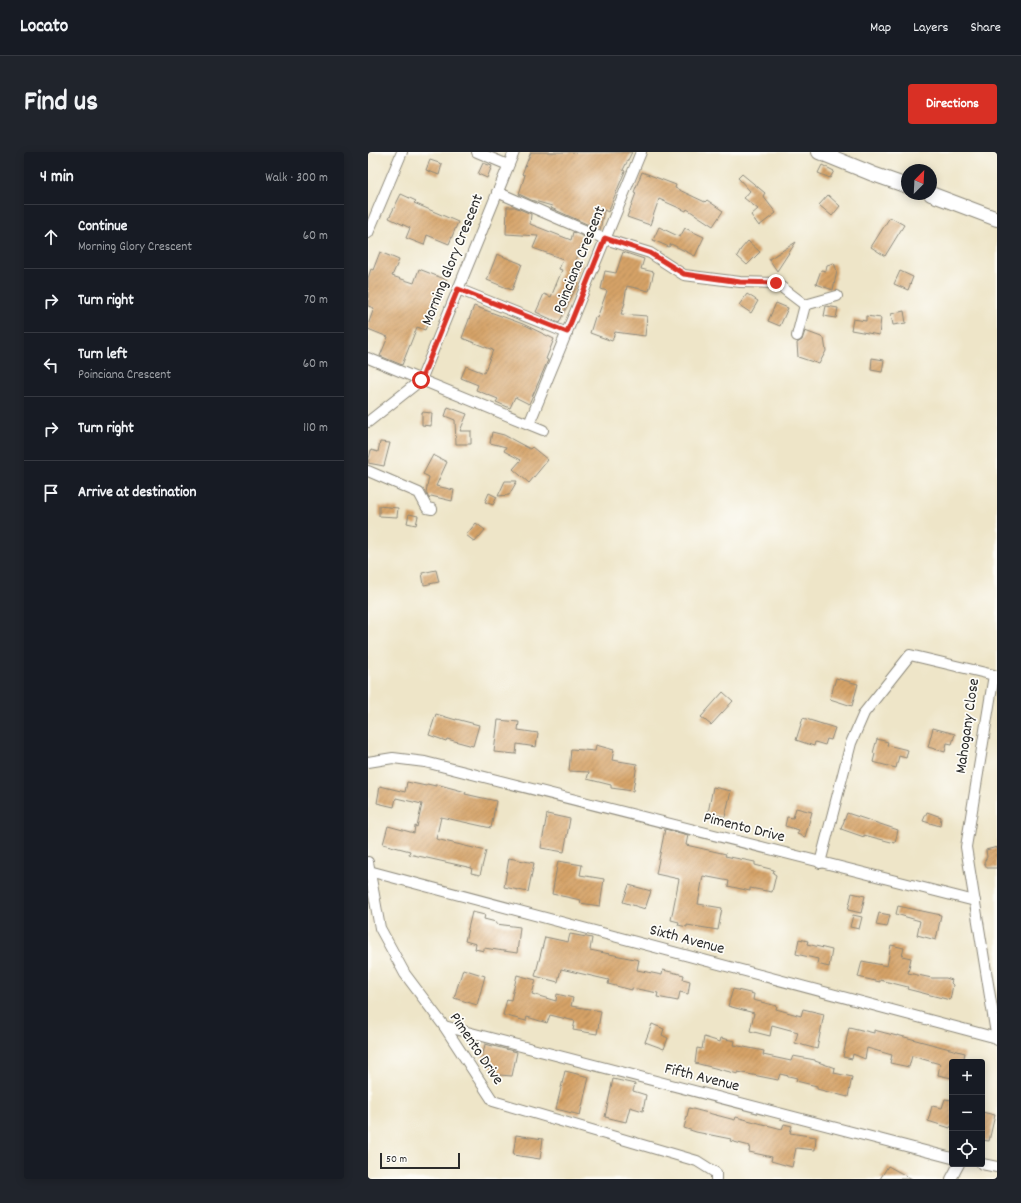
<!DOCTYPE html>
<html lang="en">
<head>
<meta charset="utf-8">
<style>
	:root { --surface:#171b24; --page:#20242c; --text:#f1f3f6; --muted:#9ea1a6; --line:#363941; --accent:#d93025 }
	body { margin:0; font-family:Dekko,sans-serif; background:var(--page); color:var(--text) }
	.controls { position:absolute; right:12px; bottom:12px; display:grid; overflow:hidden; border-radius:4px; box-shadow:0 2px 10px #0003 }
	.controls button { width:36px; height:36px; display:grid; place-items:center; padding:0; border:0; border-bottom:1px solid var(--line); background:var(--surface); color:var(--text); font:20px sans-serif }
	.compass { position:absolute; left:533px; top:12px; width:36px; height:36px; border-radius:50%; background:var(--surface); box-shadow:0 2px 10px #0003; rotate:24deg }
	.scale { position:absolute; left:12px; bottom:10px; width:80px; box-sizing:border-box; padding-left:4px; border:2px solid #2b2b2b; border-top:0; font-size:11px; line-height:14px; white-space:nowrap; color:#2b2b2b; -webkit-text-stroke:3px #fdfcf7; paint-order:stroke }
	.stop { position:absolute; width:12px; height:12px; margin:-9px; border:3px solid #d93025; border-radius:50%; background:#fff }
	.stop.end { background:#d93025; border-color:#fff; box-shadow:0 1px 4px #0008 }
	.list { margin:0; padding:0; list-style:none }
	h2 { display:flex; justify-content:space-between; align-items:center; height:52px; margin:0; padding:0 16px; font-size:17px }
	h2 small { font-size:13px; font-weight:400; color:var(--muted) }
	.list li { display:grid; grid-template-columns:26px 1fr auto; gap:12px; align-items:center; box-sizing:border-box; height:64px; padding:0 16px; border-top:1px solid var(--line) }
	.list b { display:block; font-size:15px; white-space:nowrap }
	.list p { margin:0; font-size:13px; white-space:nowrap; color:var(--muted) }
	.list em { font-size:13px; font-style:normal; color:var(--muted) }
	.icon { flex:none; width:22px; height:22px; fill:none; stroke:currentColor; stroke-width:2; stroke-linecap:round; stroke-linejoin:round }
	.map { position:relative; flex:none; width:629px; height:1027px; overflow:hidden; border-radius:4px }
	header { display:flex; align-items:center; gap:24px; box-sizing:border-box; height:56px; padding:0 20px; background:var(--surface); border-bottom:1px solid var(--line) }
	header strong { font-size:19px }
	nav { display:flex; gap:22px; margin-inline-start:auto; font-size:14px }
	.intro { display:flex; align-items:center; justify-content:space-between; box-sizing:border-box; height:96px; padding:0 24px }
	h1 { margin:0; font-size:28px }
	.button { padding:10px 18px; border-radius:4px; background:var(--accent); color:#fff; font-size:14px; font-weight:700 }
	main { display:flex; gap:24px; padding:0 24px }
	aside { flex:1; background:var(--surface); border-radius:4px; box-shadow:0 2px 10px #0003 }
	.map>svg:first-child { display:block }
	.building { fill:url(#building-hatch) }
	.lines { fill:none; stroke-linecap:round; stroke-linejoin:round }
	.street-casing { stroke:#8c887a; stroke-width:12 }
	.secondary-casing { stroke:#8c887a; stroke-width:16 }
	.street { stroke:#fff; stroke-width:10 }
	.secondary { stroke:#fff; stroke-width:14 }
	.route { stroke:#d93025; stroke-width:5 }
	.labels { text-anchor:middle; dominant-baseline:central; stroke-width:3.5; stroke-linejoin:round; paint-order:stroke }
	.street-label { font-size:16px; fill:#2b2b2b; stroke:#fdfcf7 }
</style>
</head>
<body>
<header>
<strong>Locato</strong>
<nav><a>Map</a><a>Layers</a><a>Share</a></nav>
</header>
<div class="intro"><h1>Find us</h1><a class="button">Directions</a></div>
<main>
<aside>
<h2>4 min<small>Walk · 300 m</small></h2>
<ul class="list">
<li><svg class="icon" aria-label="ahead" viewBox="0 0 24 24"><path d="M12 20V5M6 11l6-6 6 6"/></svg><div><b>Continue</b><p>Morning Glory Crescent</p></div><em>60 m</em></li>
<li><svg class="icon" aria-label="right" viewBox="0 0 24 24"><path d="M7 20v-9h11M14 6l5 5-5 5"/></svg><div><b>Turn right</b></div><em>70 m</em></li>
<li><svg class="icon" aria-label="left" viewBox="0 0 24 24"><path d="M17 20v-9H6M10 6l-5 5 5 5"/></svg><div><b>Turn left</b><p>Poinciana Crescent</p></div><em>60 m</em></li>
<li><svg class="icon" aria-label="right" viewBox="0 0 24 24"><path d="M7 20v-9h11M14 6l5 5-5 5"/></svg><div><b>Turn right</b></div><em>110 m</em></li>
<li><svg class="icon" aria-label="arrive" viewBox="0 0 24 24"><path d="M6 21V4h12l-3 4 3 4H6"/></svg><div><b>Arrive at destination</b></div></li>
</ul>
</aside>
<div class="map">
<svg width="629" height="1027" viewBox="0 0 629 1027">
	<defs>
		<pattern id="building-hatch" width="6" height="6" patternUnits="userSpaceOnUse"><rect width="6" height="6" fill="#d6a368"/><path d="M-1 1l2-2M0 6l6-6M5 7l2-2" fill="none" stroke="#ae8556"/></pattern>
	</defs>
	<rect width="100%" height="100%" fill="#fdfcf7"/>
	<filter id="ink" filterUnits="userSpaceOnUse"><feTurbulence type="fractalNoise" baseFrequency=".025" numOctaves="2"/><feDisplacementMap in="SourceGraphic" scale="8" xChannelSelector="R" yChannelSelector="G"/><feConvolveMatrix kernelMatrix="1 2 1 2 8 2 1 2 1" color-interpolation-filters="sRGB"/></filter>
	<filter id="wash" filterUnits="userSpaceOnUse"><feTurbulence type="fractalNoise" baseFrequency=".012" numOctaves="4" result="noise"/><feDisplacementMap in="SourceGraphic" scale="16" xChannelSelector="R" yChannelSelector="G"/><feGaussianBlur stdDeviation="0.9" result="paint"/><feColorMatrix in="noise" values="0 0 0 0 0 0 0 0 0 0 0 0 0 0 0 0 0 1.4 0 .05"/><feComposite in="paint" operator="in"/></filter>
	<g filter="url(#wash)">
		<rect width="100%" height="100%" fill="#eee5c8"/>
		<g id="blocks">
			<g class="building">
				<polygon points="163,0 264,0 255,18 257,19 240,60 236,58 232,78 183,56 184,54 163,48 151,42 157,23 154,22"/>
				<polygon points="62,8 74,12 71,23 58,18"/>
				<polygon points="115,11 124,14 119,26 110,22"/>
				<polygon points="454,13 466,19 462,26 450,21"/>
				<polygon points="274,20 308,33 307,36 337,50 339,48 355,59 345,74 319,57 318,59 291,47 282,73 259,65 268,41 266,40"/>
				<polygon points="374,22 397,41 395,44 408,61 391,74 383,63 390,57 376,46 382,39 370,26"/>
				<polygon points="33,42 48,49 46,51 90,70 81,92 59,83 56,93 38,86 42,76 21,66"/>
				<polygon points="460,43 472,54 464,64 451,53"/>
				<polygon points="139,55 147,55 163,62 162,72 203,88 205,80 217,85 207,108 214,111 206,129 210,131 191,171 168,160 176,142 183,145 194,118 191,117 195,107 165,96 170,84 138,82"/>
				<polygon points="522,65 536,73 517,104 503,95"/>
				<polygon points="291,75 312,85 317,76 336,85 327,104 303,92 301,95 285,88"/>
				<polygon points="380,89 392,100 379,113 369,104 373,97"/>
				<polygon points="428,90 409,119 401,107"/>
				<polygon points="12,100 31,108 24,124 46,131 51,117 79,128 57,178 49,175 34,213 12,204 20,185 0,177 0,173 6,156 0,154 0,126 3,117 5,118"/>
				<polygon points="255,100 276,107 273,117 286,120 281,139 259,134 256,151 257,151 253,162 279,164 277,184 247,180 244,189 222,181 227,165 229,166 239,139 233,137 237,119 248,121"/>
				<polygon points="129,102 154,112 144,138 119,128"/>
				<polygon points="466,111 469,119 465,138 448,132 453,118 458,119 459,113"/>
				<polygon points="532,119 545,125 540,138 526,132"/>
				<polygon points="379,142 390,149 383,161 371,153"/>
				<polygon points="408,151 420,156 412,174 400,169"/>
				<polygon points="106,154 155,172 186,187 178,207 180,208 161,252 147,245 142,256 128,250 130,247 108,238 110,233 93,226 98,214 116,221 125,198 94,186"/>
				<polygon points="458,154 470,156 468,166 456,164"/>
				<polygon points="536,159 538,171 525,173 523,162"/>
				<polygon points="498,164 513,166 511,183 483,178 485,167 498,169"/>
				<polygon points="437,179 456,186 458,199 451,212 430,205 429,191 434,188"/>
				<polygon points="504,206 516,208 514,220 503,218"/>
				<polygon points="80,255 99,262 92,279 103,279 103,292 88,292 87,268 77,264"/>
				<polygon points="54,260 64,261 63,274 54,273"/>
				<polygon points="124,280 136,283 162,297 164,295 180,308 161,331 145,317 153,308 136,299 138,295 122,291"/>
				<polygon points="12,290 22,291 16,314 0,311 3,298 10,300"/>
				<polygon points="65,303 79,310 68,334 86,338 84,349 63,344 61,347 58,340 61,325 55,322"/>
				<polygon points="137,329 149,329 141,343 130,344"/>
				<polygon points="121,341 129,345 125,353 117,350"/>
				<polygon points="11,354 30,356 29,365 11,364"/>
				<polygon points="41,362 50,364 48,373 39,371"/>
				<polygon points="108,371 117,378 107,390 98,383"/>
				<polygon points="68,418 71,430 56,433 54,421"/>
				<polygon points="468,526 490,532 484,554 462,547"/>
				<polygon points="355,540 365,549 343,573 333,565"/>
				<polygon points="68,562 88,568 88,567 111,573 105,594 79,587 78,589 61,583"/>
				<polygon points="435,566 467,576 463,588 459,587 457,593 447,590 446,594 428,588"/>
				<polygon points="130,568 151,570 150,578 170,581 168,595 149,592 148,602 126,600"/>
				<polygon points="565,576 587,582 584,592 579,591 577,600 560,595"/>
				<polygon points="509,587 520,590 519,593 540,598 538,606 531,604 528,616 505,610 507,602 505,601"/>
				<polygon points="228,593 246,598 244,608 269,612 265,639 243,636 243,633 219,627 221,620 201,619 203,597 227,599"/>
				<polygon points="39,630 58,634 59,632 68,634 68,632 98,640 97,642 128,649 123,676 73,665 68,687 118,699 112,723 103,721 104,716 41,702 42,699 15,692 20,674 46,681 47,674 49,675 54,652 28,646 26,655 9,651 12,634 37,640"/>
				<polygon points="345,635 363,639 357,665 340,661"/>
				<polygon points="428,656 444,660 437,685 429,682 431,678 417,674 419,665 425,666"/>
				<polygon points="559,660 573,665 572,674 555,669"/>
				<polygon points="479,661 530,678 527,691 496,683 496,685 473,677"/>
				<polygon points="179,662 202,667 196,700 173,696"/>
				<polygon points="297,677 320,683 318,693 358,702 357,704 387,710 387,713 406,718 405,721 408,723 404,740 382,736 382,739 360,734 361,729 335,724 330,752 354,756 350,778 319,773 319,775 310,773 311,770 303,768 311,727 288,722"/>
				<polygon points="629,695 629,716 619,716 616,710 619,705 618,698"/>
				<polygon points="141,706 166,711 160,740 136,735"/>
				<polygon points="190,709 214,713 212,723 236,727 232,754 212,751 213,748 184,742"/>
				<polygon points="261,733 283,739 277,757 255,750"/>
				<polygon points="484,741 497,744 493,761 480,758"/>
				<polygon points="530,754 573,763 568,788 549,783 552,769 528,762"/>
				<polygon points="104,760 117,763 116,767 128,770 128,772 152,775 149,801 116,796 116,799 107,797 108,792 97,789"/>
				<polygon points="511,761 522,763 519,775 508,773"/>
				<polygon points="485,763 494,765 491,777 482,775"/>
				<polygon points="202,782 224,786 222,798 271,808 269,818 294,823 295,818 316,823 315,827 322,829 320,842 312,840 310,849 289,845 290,841 264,836 264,838 240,832 241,828 193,817 190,830 167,824 177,785 200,790"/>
				<polygon points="431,787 440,789 439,792 464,798 461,815 449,812 450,807 428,802"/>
				<polygon points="523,793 536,796 534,804 543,806 540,821 564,826 578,826 584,828 583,831 585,833 582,848 539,837 540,835 512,828 512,830 490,825 494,809 519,814"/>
				<polygon points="95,817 117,824 109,853 86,846"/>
				<polygon points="149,823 168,828 164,842 188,849 189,842 205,846 203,854 233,859 229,882 205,878 207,869 182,863 179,871 159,865 158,869 135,863 139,847 143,848"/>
				<polygon points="365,837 386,842 385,848 409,854 408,857 433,864 435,857 456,862 449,897 427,891 430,880 404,873 402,884 382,879 386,861 360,854"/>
				<polygon points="284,872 296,877 294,883 300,886 296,897 277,890"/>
				<polygon points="481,875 506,881 506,878 529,884 529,883 597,901 595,910 584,910 584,926 570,923 572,912 544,904 541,915 522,911 524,903 499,896 497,907 485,902 484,907 475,905"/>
				<polygon points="336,885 352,890 353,886 367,889 366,893 396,899 395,903 423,909 425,904 447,908 447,909 467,916 466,921 484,925 480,945 449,937 449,934 428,929 429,926 412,922 410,928 370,920 370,922 327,911 329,896 334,897"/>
				<polygon points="117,892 149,900 144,924 131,923 114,908"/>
				<polygon points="197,919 221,925 212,963 188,957"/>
				<polygon points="245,927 267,932 265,939 278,943 275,959 262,955 258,970 237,965"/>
				<polygon points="577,947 584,948 584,974 583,974 582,976 560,969 564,954 574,956"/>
				<polygon points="321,956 367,968 368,965 414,977 416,972 424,974 422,981 448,985 447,998 428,996 424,1015 403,1009 404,1005 381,1000 382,994 362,989 363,987 328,980 316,976"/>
				<polygon points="614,960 627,963 621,989 614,988"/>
				<polygon points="148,983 175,987 172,1007 145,1003"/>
				<polygon points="520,1014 544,1027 512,1027"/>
			</g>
		</g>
	</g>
	<g filter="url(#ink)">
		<use href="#blocks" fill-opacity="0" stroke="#8c887a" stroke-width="1"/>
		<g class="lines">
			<defs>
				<g id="street">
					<polyline points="109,0 140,13"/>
					<polyline points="129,40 237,87 282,101 316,123 372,130 408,131 437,153 469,144"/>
					<polyline points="0,81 34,0"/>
					<polyline points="90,137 199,181"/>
					<polyline points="429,184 437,153"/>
					<polyline points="0,206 175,278"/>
					<polyline points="0,270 53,228 146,0"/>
					<polyline points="161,272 273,0"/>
					<polyline points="0,319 51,341 59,356 64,357"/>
					<polyline points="0,610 25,606 57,610 607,749"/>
					<polyline points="0,710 12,776 37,822 76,874 125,949 329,1009 348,1021 348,1027"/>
					<polyline points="452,711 483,591 496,561 542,503 626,523 598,695 629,888"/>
					<polyline points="1,719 629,886"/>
					<polyline points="76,874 584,1006"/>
					<polyline points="614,1012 629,1015"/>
					<polyline points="583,1027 591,1012"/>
				</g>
				<g id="secondary">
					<polyline points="451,0 505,22 539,34"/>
					<polyline points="563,42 629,67"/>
				</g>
			</defs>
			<use href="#street" class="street-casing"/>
			<use href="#secondary" class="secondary-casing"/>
			<use href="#street" class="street"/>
			<use href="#secondary" class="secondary"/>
		</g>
	</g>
	<g class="lines" filter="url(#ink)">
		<polyline class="route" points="53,228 90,137 199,180 237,86 282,101 316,122 372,130 408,131"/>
	</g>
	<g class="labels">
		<g class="street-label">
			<text transform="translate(85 108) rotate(-68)">Morning Glory Crescent</text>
			<text transform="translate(212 108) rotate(-68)">Poinciana Crescent</text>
			<text transform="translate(600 574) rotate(-82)">Mahogany Close</text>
			<text transform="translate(376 676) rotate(14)">Pimento Drive</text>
			<text transform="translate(319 788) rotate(15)">Sixth Avenue</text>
			<text transform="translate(108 897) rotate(56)">Pimento Drive</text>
			<text transform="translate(334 926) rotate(14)">Fifth Avenue</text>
		</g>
	</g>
</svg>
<div class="controls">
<button>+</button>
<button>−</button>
<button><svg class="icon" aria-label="locate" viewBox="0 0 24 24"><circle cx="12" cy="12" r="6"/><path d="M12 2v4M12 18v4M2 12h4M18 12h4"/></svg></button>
</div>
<svg class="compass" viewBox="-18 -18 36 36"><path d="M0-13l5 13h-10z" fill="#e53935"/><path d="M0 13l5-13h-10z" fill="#9ea1a6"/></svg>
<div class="scale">50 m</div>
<div class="stop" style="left:53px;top:228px"></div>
<div class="stop end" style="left:408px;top:131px"></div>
</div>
</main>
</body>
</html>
